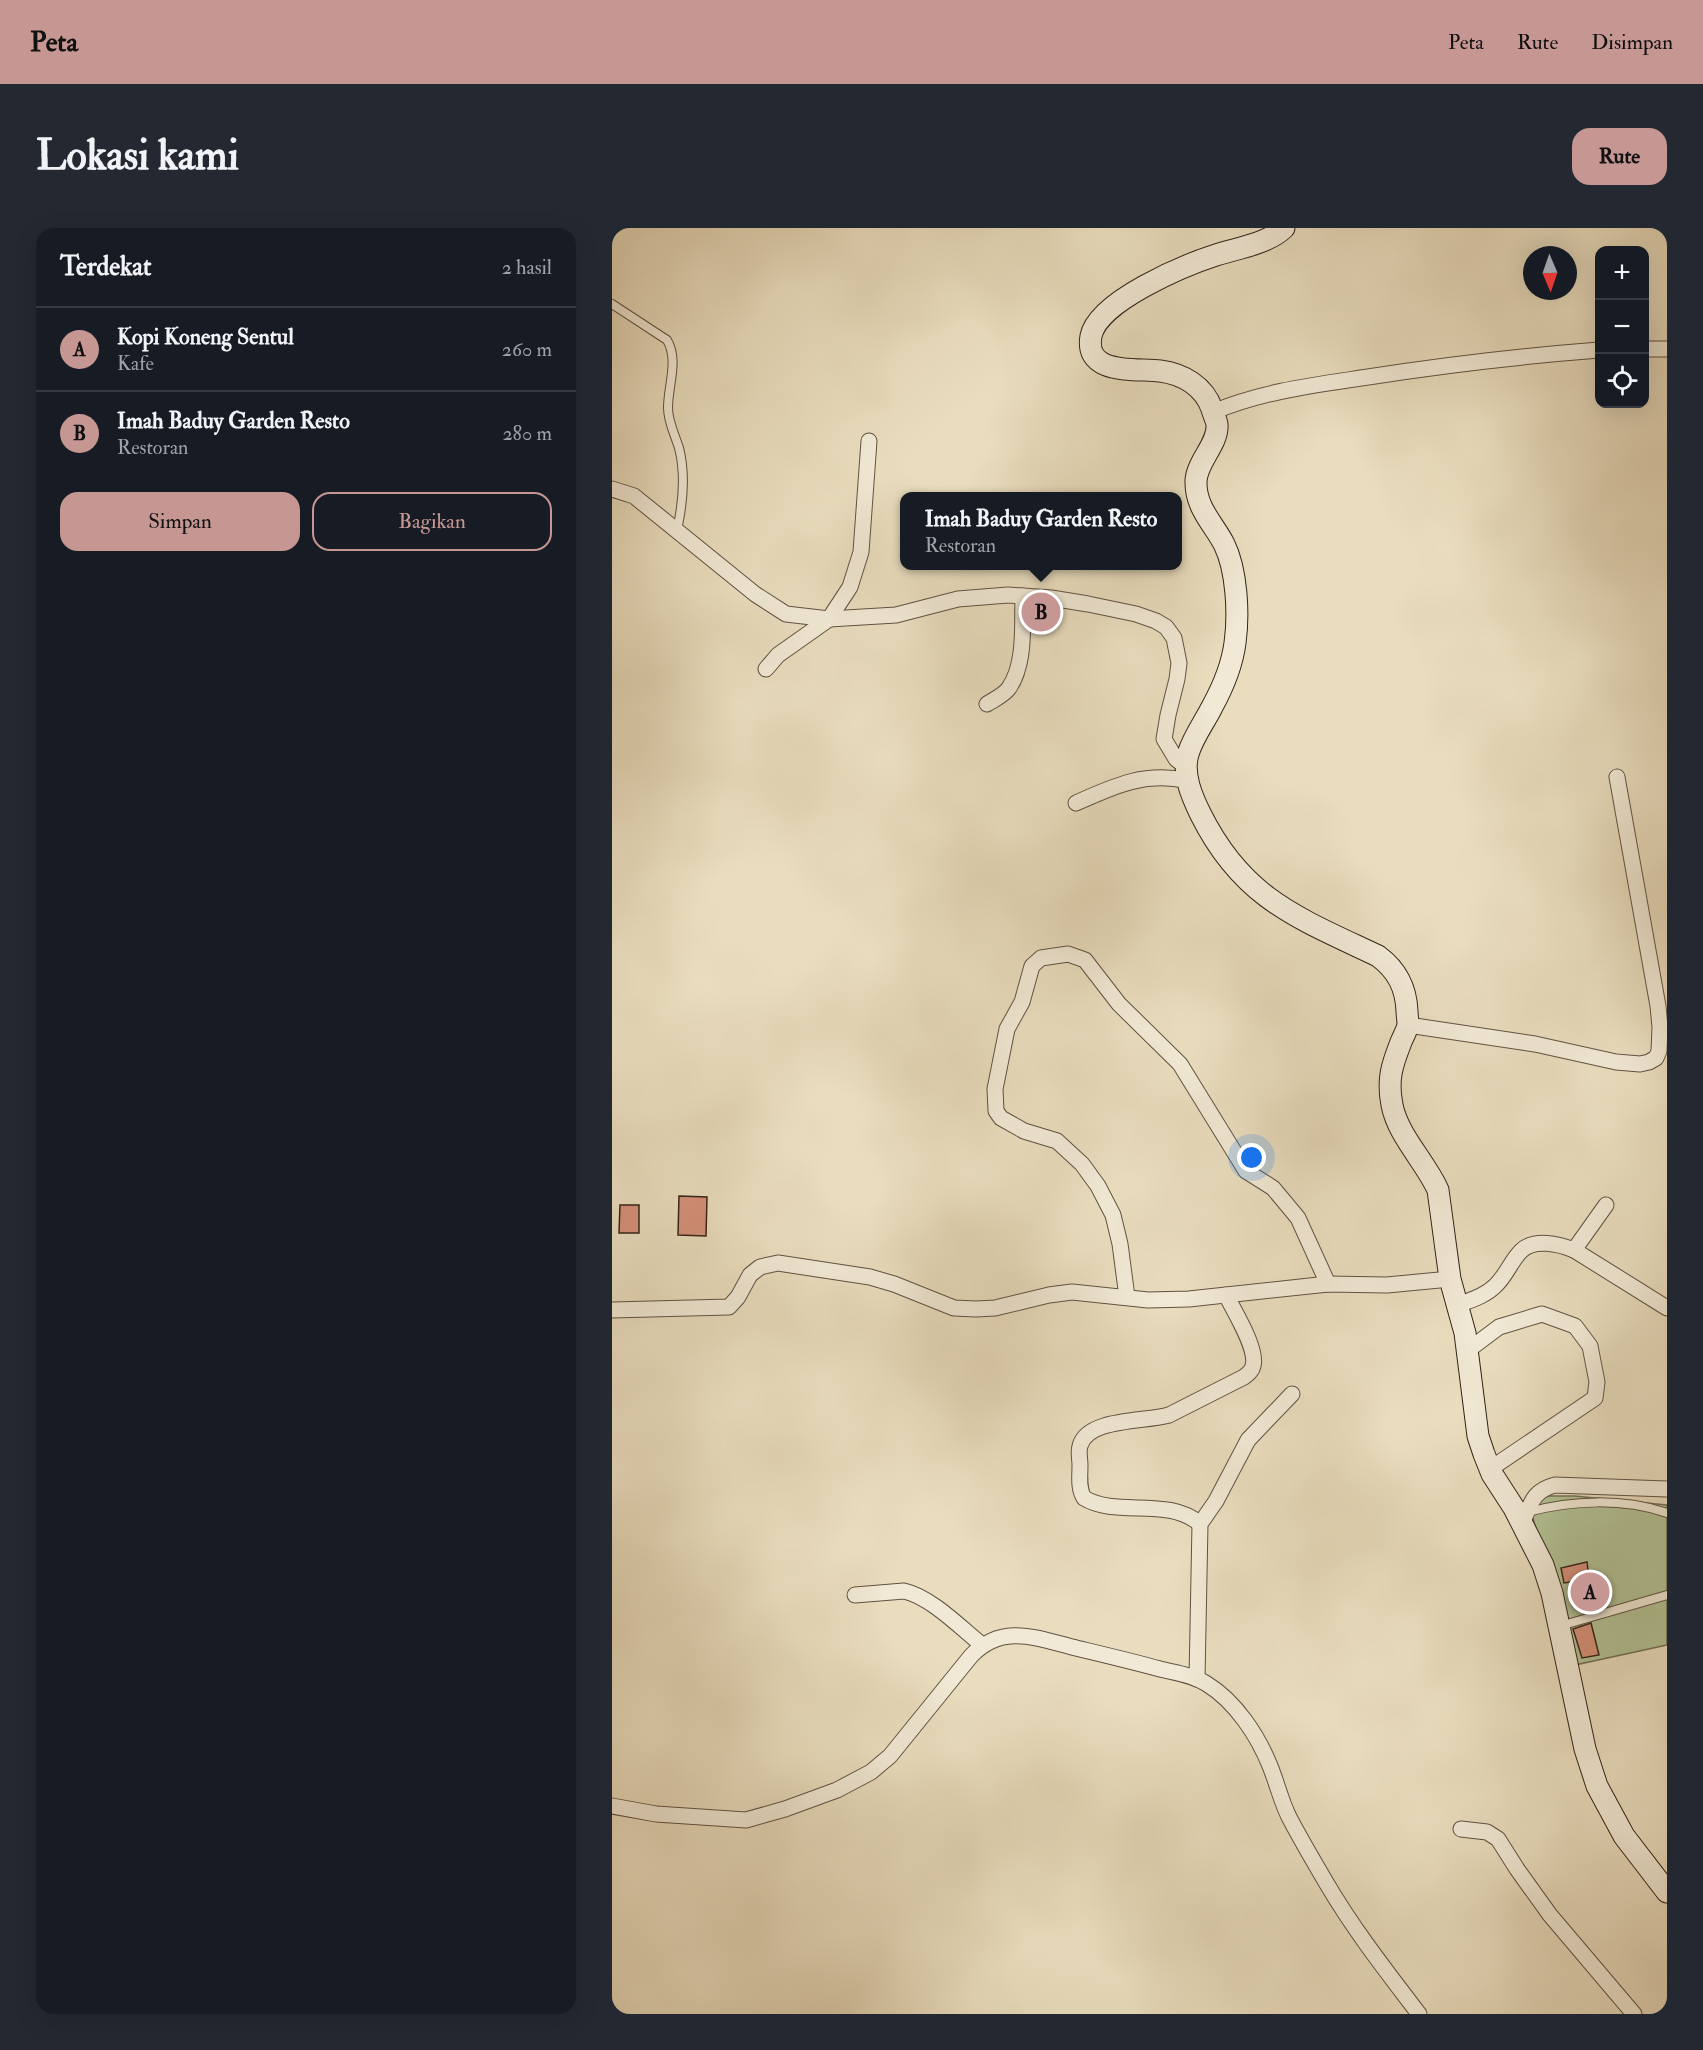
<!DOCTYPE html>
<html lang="id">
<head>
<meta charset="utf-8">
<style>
	:root { --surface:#171b24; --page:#242831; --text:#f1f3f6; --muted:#9ea1a6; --line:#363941; --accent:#c59692 }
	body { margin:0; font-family:"IM FELL Double Pica",serif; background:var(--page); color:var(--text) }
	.controls { position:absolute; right:18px; top:18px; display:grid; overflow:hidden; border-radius:12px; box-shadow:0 6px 24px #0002 }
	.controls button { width:54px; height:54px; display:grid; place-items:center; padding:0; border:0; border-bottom:2px solid var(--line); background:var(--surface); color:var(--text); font:30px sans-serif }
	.compass { position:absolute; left:911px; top:18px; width:54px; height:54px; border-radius:50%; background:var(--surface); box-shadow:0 6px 24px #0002; rotate:178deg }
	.you { position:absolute; left:640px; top:930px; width:21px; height:21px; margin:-15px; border:4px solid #fff; border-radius:50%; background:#1a73e8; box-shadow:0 0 0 9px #1a73e833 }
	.badge { display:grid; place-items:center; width:39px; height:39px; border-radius:50%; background:var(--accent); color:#111; font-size:20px; font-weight:700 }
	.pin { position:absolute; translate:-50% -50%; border:3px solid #fff; box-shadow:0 2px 6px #0006 }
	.popup { position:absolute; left:288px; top:264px; width:282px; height:78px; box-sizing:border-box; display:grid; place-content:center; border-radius:12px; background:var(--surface); filter:drop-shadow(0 2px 4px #0005); font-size:20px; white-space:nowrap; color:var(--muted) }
	.popup b { font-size:22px; color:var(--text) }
	.popup::after { content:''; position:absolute; left:50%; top:100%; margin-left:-12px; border:12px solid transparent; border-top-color:var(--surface) }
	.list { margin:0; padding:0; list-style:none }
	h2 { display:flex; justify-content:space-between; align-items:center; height:78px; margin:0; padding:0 24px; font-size:26px }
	h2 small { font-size:20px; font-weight:400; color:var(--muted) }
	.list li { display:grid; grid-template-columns:39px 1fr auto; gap:18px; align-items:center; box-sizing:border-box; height:84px; padding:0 24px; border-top:2px solid var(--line) }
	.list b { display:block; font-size:22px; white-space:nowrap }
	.list p { margin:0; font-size:20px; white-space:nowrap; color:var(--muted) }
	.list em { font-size:20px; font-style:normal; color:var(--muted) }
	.actions { display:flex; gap:12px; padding:18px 24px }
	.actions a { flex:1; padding:14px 0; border:2px solid var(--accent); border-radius:18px; text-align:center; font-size:21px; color:var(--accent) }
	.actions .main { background:var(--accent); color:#111 }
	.icon { flex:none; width:33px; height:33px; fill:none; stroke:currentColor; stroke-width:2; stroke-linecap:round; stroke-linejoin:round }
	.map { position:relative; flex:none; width:1055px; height:1786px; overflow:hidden; border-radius:18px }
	header { display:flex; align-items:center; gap:36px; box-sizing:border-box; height:84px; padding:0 30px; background:var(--accent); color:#111 }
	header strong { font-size:28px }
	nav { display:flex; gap:33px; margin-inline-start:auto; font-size:21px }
	.intro { display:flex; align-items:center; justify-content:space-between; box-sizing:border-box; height:144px; padding:0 36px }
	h1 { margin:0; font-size:42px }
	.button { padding:15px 27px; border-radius:18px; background:var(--accent); color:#111; font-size:21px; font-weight:700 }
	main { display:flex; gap:36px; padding:0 36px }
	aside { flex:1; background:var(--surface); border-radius:18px; box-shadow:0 6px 24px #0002 }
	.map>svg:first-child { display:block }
	.green { fill:#b2c295; stroke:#727256; stroke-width:1.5 }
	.building { fill:#d6917a; stroke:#332318; stroke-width:1.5 }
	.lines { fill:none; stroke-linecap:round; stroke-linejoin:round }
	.lane-casing { stroke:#605242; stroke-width:10 }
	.street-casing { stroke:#605242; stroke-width:17 }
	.secondary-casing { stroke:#332318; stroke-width:23 }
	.lane { stroke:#f1e9d5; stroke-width:8 }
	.street { stroke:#f1e9d5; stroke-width:15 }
	.secondary { stroke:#f1e9d5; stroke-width:21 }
</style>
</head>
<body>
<header>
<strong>Peta</strong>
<nav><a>Peta</a><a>Rute</a><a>Disimpan</a></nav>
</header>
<div class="intro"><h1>Lokasi kami</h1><a class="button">Rute</a></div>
<main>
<aside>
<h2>Terdekat<small>2 hasil</small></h2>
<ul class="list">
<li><span class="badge">A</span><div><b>Kopi Koneng Sentul</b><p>Kafe</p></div><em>260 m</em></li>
<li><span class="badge">B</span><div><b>Imah Baduy Garden Resto</b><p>Restoran</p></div><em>280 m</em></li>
</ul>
<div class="actions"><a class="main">Simpan</a><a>Bagikan</a></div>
</aside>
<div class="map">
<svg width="1055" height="1786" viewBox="0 0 1055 1786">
	<rect width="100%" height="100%" fill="#e9ddbe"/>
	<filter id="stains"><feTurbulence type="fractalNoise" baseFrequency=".00333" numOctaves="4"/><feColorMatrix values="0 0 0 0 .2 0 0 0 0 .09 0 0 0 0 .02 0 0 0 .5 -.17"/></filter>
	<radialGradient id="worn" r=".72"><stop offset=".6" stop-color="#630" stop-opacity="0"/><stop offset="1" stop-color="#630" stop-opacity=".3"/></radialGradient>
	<polygon class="green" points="929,1268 963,1268 1055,1277 1055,1417 963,1437 920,1287"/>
	<g class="building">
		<polygon points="67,968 95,969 94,1008 66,1007"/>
		<polygon points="8,977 27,977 27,1005 7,1005"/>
		<polygon points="975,1334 977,1351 952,1355 949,1340"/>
		<polygon points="979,1395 987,1427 970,1430 961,1401"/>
	</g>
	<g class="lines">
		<defs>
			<g id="lane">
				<path d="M 0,76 L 55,112 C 67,132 56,157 56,180 C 56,194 63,207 67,220 C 74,247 71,275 65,302"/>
				<path d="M 916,1284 C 960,1272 1011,1270 1055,1285"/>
				<polyline points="948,1398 1055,1367"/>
			</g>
			<g id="street">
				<polyline points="1032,121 1055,121"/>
				<path d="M 601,184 C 651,163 703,157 756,149 C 833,137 910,128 987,122"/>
				<polyline points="0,261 22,268 143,366 174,386 217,391 284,387 346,371 396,367 439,370 476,376 524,386 544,393 554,399 562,410 567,435 565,451 556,487 552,511 564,531 574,539"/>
				<polyline points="154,441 166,427 217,391 238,359 249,324 257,213"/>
				<path d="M 375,476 C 383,471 392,467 397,460 C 414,435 410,396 411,368"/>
				<path d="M 464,575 C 502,558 533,543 576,553"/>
				<polyline points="796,797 923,816 1004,834 1028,836 1037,834 1044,830 1047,823 1048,799 1046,778 1005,549"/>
				<polyline points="962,1022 994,977"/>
				<polyline points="515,1069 508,1016 501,987 486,958 470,936 445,913 412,903 389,890 384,883 383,861 395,801 410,774 420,738 429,730 456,726 473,732 507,776 568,836 634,943 661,960 686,990 716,1056"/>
				<path d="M 846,1077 C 859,1072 873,1068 883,1058 C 894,1048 899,1033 909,1023 C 922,1010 947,1016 962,1022 L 1055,1080"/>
				<polyline points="0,1082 117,1079 126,1069 138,1047 148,1039 166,1035 258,1049 282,1056 342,1080 364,1081 383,1080 437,1067 460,1064 536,1072 577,1071 716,1056 775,1057 838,1051"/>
				<polyline points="855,1123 887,1099 930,1086 963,1098 978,1118 985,1154 983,1170 878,1241"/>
				<path d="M 588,1296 C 556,1268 505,1290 472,1270 C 466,1260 468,1248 468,1237 C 468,1231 466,1224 468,1218 C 475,1190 533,1194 557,1187 L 632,1149 C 636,1146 640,1143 641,1138 C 646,1121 622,1083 614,1067"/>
				<path d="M 910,1296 C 919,1276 920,1263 943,1257 L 1055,1261"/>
				<path d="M 243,1367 L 292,1363 C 319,1369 349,1400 370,1417"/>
				<polyline points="585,1451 588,1296 604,1273 636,1212 680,1166"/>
				<path d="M 0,1578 L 44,1586 L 134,1592 L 173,1581 L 225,1562 L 259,1544 L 278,1528 L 359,1428 C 389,1396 422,1409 460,1419 C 489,1426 519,1433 548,1441 C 564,1445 581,1447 595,1456 C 624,1474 646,1508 658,1538 C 665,1555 669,1573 677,1589 C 689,1612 702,1634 715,1656 C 742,1702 775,1744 807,1786"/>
				<polyline points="849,1601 875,1604 886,1611 905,1641 938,1687 1022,1786"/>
			</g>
			<path id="secondary" d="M 672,0 C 655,16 626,20 604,27 C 573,37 486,73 479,108 C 472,148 524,140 548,143 C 571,146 592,158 600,181 C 601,186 604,191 605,196 C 607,216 583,235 584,255 C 584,280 601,295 612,316 C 625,342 627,386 623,415 C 620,438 611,459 600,479 C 592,495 581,509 576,526 C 570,546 580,569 589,587 C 631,671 686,690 766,728 C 785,742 794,759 795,783 C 795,787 796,792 796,797 C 795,802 791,809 789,814 C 780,837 775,851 780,877 C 786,908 813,933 826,962 L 838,1051 L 853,1105 L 866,1208 L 872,1226 L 880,1246 L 902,1280 L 931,1337 L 940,1365 L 973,1521 L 985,1558 L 1012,1608 L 1055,1664"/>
		</defs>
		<use href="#lane" class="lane-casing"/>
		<use href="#street" class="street-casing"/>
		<use href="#secondary" class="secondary-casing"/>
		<use href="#lane" class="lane"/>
		<use href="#street" class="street"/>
		<use href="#secondary" class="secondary"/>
	</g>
	<rect width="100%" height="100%" filter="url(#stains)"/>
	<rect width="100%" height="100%" fill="url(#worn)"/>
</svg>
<div class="controls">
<button>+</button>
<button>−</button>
<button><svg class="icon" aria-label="locate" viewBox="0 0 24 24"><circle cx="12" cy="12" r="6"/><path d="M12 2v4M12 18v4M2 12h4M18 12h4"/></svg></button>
</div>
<svg class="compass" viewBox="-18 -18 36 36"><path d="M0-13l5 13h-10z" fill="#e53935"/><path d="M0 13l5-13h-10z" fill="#9ea1a6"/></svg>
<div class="you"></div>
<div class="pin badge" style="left:978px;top:1364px">A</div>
<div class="pin badge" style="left:429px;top:384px">B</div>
<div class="popup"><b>Imah Baduy Garden Resto</b>Restoran</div>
</div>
</main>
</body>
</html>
